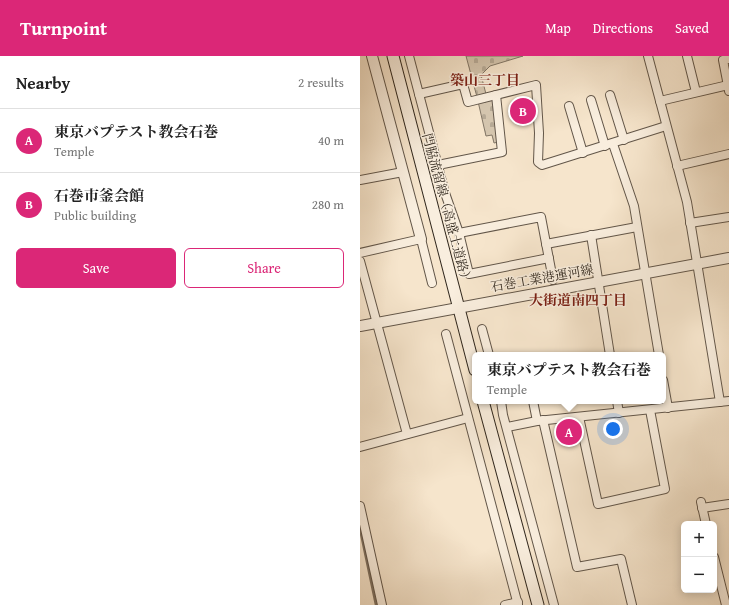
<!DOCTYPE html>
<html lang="en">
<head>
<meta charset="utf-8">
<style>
	:root { --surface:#fff; --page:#f6f6f6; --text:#222; --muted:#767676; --line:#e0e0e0; --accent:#db2777 }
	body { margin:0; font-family:"Gentium Book Plus","Noto Serif JP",serif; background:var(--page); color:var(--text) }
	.controls { position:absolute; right:12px; bottom:12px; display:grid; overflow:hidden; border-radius:6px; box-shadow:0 2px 10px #0003 }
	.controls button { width:36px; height:36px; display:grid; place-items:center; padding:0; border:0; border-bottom:1px solid var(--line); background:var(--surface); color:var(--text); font:20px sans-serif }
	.you { position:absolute; left:253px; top:373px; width:14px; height:14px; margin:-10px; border:3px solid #fff; border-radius:50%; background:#1a73e8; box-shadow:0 0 0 6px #1a73e833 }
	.badge { display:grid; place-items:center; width:26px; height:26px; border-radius:50%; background:var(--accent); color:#fff; font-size:13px; font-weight:700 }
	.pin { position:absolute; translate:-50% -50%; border:2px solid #fff; box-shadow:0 1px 4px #0006 }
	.popup { position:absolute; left:112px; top:296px; width:194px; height:52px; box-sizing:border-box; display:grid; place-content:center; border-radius:6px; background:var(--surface); filter:drop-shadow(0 1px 3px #0005); font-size:13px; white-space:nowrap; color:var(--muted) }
	.popup b { font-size:15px; color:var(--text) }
	.popup::after { content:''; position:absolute; left:50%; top:100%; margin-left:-8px; border:8px solid transparent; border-top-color:var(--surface) }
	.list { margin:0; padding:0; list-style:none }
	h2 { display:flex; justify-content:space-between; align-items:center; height:52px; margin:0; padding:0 16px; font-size:17px }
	h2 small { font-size:13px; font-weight:400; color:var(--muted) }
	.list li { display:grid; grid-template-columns:26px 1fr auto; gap:12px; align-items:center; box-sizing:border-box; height:64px; padding:0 16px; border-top:1px solid var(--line) }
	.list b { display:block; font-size:15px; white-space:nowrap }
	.list p { margin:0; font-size:13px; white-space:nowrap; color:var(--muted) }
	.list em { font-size:13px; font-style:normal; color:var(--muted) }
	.actions { display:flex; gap:8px; padding:12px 16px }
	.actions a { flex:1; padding:9px 0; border:1px solid var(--accent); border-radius:6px; text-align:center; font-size:14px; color:var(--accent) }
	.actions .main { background:var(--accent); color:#fff }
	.map { position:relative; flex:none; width:369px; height:549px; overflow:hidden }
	header { display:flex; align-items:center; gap:24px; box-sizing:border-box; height:56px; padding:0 20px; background:var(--accent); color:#fff }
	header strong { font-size:19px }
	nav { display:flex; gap:22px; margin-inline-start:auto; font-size:14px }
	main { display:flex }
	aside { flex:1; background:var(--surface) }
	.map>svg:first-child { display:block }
	.cemetery { fill:url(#cemetery-stones); stroke:#827666 }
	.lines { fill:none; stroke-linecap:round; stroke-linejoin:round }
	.stream { stroke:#7f7262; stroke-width:2.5 }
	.minor-casing { stroke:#625649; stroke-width:10 }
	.tertiary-casing { stroke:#625649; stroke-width:12 }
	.secondary-casing { stroke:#30271d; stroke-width:13 }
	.minor { stroke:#f9eede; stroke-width:8 }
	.tertiary { stroke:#f9eede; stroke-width:10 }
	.secondary { stroke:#f9eede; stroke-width:11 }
	.labels { text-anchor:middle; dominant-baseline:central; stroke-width:3; stroke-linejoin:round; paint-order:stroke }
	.street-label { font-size:13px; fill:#30271d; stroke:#f9eede }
	.neighbourhood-label { font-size:14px; font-weight:bold; fill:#7a1f14; stroke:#f9eede }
</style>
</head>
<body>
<header>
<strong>Turnpoint</strong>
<nav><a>Map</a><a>Directions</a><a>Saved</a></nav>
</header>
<main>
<aside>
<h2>Nearby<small>2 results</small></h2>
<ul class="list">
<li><span class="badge">A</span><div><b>東京バプテスト教会石巻</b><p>Temple</p></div><em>40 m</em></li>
<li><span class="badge">B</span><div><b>石巻市釜会館</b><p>Public building</p></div><em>280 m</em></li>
</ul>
<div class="actions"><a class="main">Save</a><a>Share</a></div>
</aside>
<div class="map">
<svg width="369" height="549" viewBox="0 0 369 549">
	<defs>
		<pattern id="cemetery-stones" width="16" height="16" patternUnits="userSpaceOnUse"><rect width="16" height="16" fill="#d4c5ae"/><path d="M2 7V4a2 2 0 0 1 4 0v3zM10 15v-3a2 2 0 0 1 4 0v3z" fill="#b6a995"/></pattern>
	</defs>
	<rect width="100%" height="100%" fill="#f6e5cc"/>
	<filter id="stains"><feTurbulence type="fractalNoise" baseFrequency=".005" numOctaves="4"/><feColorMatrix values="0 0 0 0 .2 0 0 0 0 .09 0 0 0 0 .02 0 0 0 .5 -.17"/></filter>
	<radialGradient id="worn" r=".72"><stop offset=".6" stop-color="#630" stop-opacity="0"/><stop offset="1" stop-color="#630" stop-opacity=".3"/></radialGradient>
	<polygon class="cemetery" points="106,0 163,0 130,10 121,19 126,38 133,36 138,86 134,87 132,79 126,80 117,41"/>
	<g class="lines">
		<polyline class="stream" points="0,473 16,549"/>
		<defs>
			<g id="minor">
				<polyline points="49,0 85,137 99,177 109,218 189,202"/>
				<polyline points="288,0 327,146 360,346"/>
				<polyline points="327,0 336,36"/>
				<polyline points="369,3 363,4 369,35"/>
				<polyline points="59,38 103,28 108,46 176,29 179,77 178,106 182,109 306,70"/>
				<polyline points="250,39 264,84"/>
				<polyline points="231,44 245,90"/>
				<polyline points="300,45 368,29"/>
				<polyline points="209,50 223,97"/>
				<polyline points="253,88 274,150 299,299"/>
				<polyline points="78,109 142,96 136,39"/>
				<polyline points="317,110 369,98"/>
				<polyline points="0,124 43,116"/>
				<polyline points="330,167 369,161"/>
				<polyline points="99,177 181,161 193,224"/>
				<polyline points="231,179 250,299"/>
				<polyline points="186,188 277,171"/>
				<polyline points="0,197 61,183 72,227"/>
				<polyline points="0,205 47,378"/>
				<polyline points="122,273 129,299"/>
				<polyline points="86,278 158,549"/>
				<polyline points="303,324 308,352"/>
				<polyline points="141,345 143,359 194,549"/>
				<polyline points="173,345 177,365"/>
				<polyline points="257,345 259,357"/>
				<polyline points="219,361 238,448 305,433 290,354"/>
				<polyline points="183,364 217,511 261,503 272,549"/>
				<polyline points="147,371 177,365 369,345"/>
				<polyline points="0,391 108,362"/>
				<polyline points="341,446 346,468"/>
				<polyline points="0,450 22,549"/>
				<polyline points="342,452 369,448"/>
				<polyline points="354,501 366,549"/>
				<polyline points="145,549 158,546"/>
			</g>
			<g id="tertiary">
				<polyline points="12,0 61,183"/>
				<polyline points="0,270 369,202"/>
			</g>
			<g id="secondary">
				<polyline points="33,0 115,314"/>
				<polyline points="123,345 178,549"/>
			</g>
		</defs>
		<use href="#minor" class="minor-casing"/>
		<use href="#tertiary" class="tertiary-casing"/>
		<use href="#secondary" class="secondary-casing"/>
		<use href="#minor" class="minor"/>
		<use href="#tertiary" class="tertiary"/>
		<use href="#secondary" class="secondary"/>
	</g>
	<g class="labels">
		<g class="street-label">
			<text transform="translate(87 153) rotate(75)">門脇流留線（高盛土道路）</text>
			<text transform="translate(182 222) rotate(-10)">石巻工業港運河線</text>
		</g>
		<g class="neighbourhood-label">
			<text x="125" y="24">築山三丁目</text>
			<text x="218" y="244">大街道南四丁目</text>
		</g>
	</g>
	<rect width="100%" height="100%" filter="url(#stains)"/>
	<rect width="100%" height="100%" fill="url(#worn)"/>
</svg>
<div class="controls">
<button>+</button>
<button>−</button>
</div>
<div class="you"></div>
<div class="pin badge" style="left:209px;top:376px">A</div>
<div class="popup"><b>東京バプテスト教会石巻</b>Temple</div>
<div class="pin badge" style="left:163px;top:55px">B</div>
</div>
</main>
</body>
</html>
